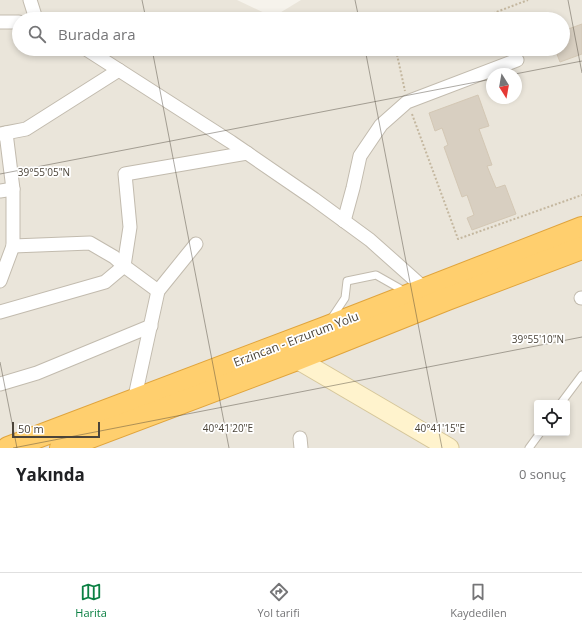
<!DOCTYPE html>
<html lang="tr">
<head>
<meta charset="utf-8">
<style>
	:root { --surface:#fff; --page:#f6f6f6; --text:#202124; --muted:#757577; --line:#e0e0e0; --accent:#0b8043 }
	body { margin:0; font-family:"Open Sans",sans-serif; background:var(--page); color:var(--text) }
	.controls { position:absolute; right:12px; bottom:12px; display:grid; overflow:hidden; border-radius:4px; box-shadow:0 2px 6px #0003 }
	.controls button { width:36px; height:36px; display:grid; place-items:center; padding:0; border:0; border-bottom:1px solid var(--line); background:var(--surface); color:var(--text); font:20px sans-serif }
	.compass { position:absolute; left:486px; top:68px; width:36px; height:36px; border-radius:50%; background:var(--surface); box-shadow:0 2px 6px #0003; rotate:169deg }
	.scale { position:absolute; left:12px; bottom:10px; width:88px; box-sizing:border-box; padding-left:4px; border:2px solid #4b4439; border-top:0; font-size:11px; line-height:14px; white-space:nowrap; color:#4b4439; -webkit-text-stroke:3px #fff; paint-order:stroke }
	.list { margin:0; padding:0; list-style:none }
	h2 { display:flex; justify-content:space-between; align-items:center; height:52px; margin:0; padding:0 16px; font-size:17px }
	h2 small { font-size:13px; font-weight:400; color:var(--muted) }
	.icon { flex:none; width:22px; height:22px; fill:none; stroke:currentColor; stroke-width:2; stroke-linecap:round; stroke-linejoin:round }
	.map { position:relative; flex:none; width:582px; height:448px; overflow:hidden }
	.search { position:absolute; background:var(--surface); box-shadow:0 2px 6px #0003; left:12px; right:12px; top:12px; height:44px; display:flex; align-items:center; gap:10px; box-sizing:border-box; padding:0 14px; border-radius:22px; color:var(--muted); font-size:15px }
	.sheet { height:124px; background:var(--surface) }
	nav { display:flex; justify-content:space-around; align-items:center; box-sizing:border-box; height:56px; border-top:1px solid var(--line); background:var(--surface); font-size:11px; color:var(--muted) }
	nav a { display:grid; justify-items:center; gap:2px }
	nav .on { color:var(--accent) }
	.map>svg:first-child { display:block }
	.residential { fill:#eae5da; fill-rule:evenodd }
	.building { fill:#d8cfc1; stroke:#d3c7b4 }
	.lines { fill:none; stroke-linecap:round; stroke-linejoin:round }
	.lane-casing { stroke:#c2bbae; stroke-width:9 }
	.street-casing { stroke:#c2bbae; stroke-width:15 }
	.secondary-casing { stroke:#d6c79b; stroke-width:21 }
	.highway-casing { stroke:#e0a43c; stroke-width:24 }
	.path { stroke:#c4b79f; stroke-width:2; stroke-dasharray:2 2; stroke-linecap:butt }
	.lane { stroke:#fff; stroke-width:7 }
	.street { stroke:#fff; stroke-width:13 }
	.secondary { stroke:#fff3cd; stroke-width:19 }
	.highway { stroke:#ffcf6e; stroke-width:22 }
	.ticks { fill:none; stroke:#4b4439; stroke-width:1; stroke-opacity:0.45 }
	.labels { text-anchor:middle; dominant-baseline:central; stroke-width:3.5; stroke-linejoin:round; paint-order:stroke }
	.street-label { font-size:12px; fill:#4b4439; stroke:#fff }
	.ticks-label { font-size:10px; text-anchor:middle; fill:#4b4439; stroke:#fff; stroke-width:3.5; stroke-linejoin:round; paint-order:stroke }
</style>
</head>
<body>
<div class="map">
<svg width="582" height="448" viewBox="0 0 582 448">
	<rect width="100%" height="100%" fill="#f6f3ec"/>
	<path class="residential" d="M 0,0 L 237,0 L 273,17 L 301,0 L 582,0 L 582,448 L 0,448 ZM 19,19 L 563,19 L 563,49 L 19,49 ZM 492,74 L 516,74 L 516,98 L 492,98 ZM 537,403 L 567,403 L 567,433 L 537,433 Z"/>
	<g class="building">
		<polygon points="582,24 582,54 560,62 555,49 563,49 563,31"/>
		<polygon points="478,95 489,126 479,129 492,165 487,166 496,188 505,185 516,214 472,230 467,218 474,215 467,195 462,197 444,147 448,145 442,128 435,131 429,113"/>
	</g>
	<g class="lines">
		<defs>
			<g id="lane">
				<polyline points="331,319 345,298 347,281 376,275 406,292"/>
				<polyline points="561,403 582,375"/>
				<polyline points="529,448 540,433"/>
			</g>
			<g id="street">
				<polyline points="30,0 36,19"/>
				<polyline points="0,22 19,22"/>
				<polyline points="86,49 231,142 314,199 370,240 425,289"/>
				<polyline points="0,134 26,129 119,70"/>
				<polyline points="0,191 13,189"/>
				<polyline points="344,221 353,188 360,156 381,125 407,102 517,60"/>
				<polyline points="13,246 90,243 114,257 124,266 158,291"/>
				<polyline points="0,281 13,246 13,189 6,133"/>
				<polyline points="581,298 582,298"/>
				<polyline points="0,312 105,282 124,266 130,227 125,174 247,153"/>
				<polyline points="0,384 37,373 151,326"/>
				<polyline points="134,401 158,291 196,244"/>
				<polyline points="300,438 301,448"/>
			</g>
			<polyline id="secondary" points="297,359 449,448"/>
			<g id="highway">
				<polyline points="8,448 325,328 582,228"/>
				<polyline points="61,448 297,359 447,299 582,248"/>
			</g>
		</defs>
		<use href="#lane" class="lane-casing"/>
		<use href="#street" class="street-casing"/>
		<use href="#secondary" class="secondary-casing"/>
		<use href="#highway" class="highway-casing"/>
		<g class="path">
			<polyline points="478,19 528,0"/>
			<polyline points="399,49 396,50 405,91"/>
			<polyline points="412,114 458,239 582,195"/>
		</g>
		<use href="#lane" class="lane"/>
		<use href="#street" class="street"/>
		<use href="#secondary" class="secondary"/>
		<use href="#highway" class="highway"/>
	</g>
	<path class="ticks" d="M 142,0 L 146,19M 355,0 L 359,19M 568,0 L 582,73M 152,49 L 229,448M 365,49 L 442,448M 515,74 L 582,61M 0,174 L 492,79M 0,362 L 17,448M 13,448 L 582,337"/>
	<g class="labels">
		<g class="street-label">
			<text transform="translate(296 339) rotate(-21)">Erzincan - Erzurum Yolu</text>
		</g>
	</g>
	<g class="ticks-label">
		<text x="44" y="176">39°55'05"N</text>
		<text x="538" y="343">39°55'10"N</text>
		<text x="228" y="432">40°41'20"E</text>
		<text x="440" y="432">40°41'15"E</text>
	</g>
</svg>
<div class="controls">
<button><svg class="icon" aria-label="locate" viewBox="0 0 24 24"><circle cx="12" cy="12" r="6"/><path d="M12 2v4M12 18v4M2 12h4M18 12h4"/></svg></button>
</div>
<svg class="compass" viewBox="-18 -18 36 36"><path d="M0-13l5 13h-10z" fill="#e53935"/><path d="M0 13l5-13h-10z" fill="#757577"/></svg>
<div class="scale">50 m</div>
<div class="search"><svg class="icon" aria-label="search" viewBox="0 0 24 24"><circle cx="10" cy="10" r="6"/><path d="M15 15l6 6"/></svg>Burada ara</div>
</div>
<section class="sheet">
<h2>Yakında<small>0 sonuç</small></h2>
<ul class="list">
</ul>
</section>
<nav>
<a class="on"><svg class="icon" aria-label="map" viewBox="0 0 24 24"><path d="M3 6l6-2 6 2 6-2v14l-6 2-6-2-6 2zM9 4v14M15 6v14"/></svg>Harita</a>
<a><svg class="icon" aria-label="directions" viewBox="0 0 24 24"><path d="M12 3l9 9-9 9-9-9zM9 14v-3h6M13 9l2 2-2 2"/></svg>Yol tarifi</a>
<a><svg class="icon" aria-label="saved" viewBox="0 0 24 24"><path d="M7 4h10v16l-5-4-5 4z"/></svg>Kaydedilen</a>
</nav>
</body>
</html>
